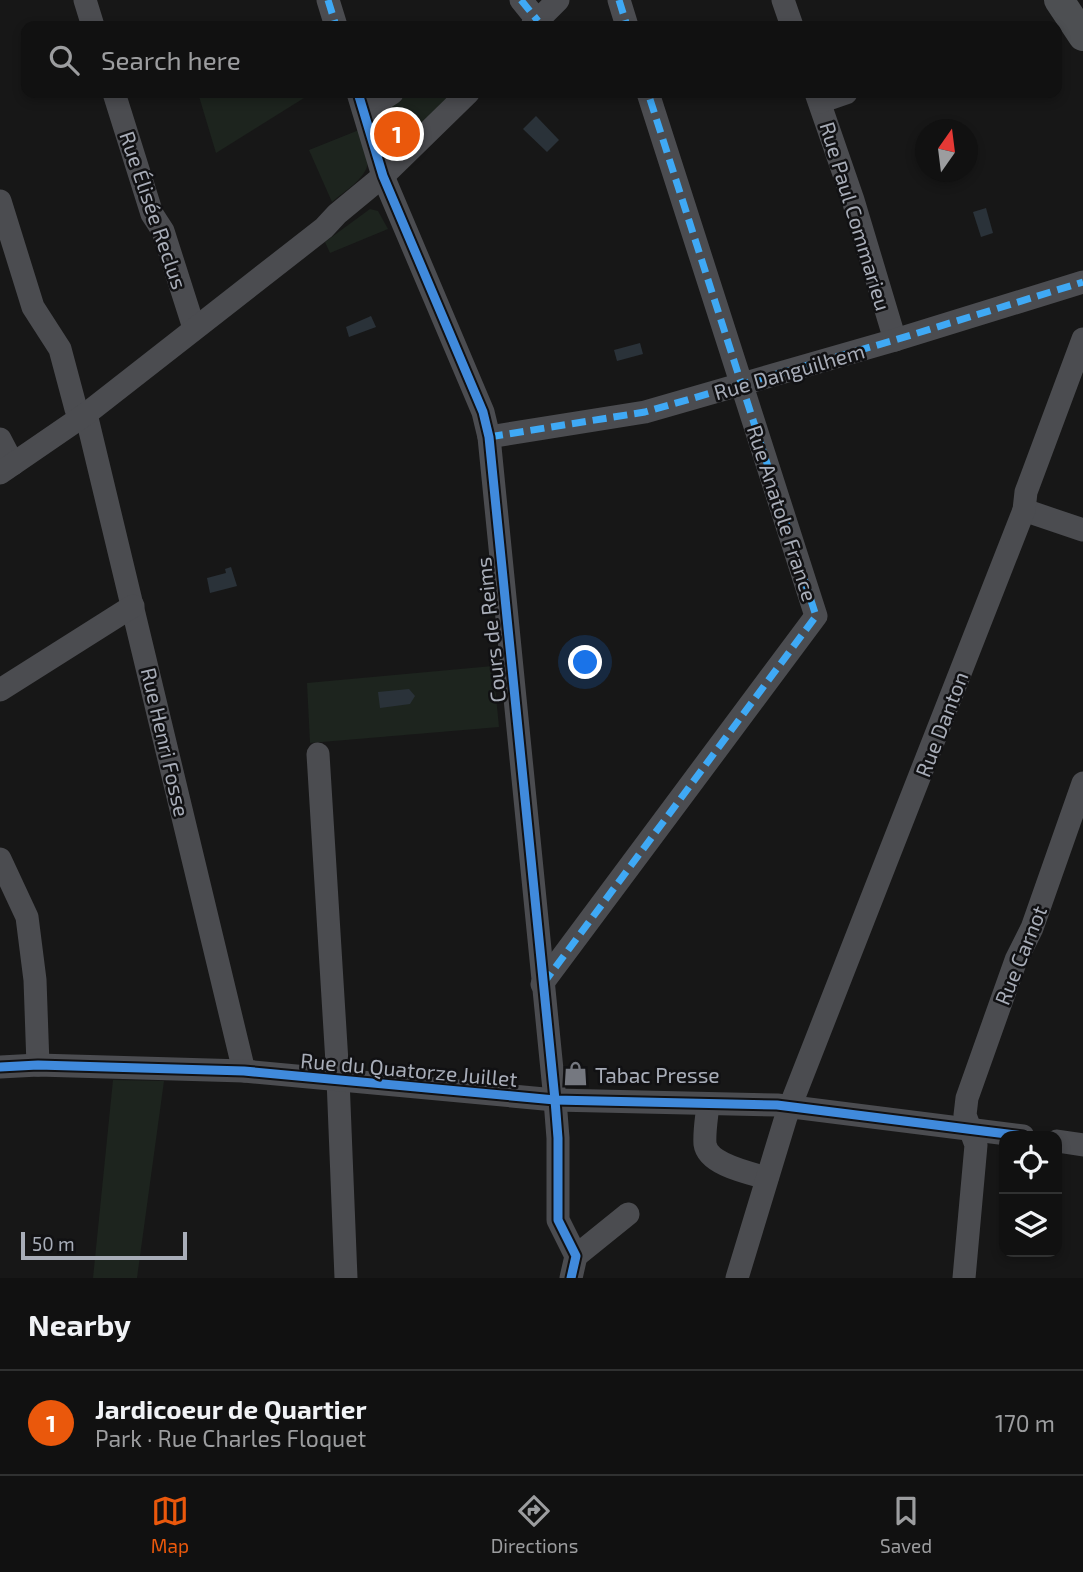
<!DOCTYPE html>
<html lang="en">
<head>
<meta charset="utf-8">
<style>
	:root { --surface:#111; --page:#1e1f1f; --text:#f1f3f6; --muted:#9c9d9f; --line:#303131; --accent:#ea580c }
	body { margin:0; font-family:"Exo 2",sans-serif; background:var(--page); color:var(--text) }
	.controls { position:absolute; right:21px; bottom:21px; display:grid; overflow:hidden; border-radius:14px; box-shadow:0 4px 10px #0003 }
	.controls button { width:63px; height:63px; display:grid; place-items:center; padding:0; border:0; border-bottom:2px solid var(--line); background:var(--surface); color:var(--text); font:35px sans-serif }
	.compass { position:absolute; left:915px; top:119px; width:63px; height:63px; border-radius:50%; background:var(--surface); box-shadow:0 4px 10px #0003; rotate:14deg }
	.scale { position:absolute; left:21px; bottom:18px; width:166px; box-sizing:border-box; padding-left:7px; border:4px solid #a8adb8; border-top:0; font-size:19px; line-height:24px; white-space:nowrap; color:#a8adb8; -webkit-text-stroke:5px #111113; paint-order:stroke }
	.you { position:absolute; left:586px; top:663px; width:24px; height:24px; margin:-18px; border:5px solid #fff; border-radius:50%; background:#1a73e8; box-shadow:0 0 0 10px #1a73e833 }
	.badge { display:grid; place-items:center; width:46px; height:46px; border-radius:50%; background:var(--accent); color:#fff; font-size:23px; font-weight:700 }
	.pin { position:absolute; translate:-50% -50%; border:4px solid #fff; box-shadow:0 2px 7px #0006 }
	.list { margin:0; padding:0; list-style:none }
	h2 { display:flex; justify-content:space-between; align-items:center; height:91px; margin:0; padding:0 28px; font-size:30px }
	h2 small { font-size:23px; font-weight:400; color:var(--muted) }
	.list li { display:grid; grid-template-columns:46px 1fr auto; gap:21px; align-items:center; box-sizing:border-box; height:105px; padding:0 28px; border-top:2px solid var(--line) }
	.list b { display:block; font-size:26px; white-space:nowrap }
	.list p { margin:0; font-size:23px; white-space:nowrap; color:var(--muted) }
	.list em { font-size:23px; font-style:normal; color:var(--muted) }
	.icon { flex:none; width:38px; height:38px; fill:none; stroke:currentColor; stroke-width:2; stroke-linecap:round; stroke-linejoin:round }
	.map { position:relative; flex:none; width:1083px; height:1278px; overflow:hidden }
	.search { position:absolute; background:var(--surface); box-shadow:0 4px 10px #0003; left:21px; right:21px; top:21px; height:77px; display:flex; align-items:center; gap:18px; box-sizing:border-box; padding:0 24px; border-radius:14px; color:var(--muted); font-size:26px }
	.sheet { height:196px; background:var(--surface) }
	nav { display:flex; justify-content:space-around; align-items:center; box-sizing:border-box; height:98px; border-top:2px solid var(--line); background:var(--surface); font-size:19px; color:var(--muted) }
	nav a { display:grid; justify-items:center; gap:4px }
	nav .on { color:var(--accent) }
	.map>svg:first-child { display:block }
	.green { fill:#1d241e }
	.water { fill:#2a3239 }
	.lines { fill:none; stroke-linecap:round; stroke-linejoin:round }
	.minor { stroke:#4b4c50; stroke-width:23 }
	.major { stroke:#4d4f52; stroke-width:30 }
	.quiet { stroke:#3fa9f5; stroke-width:7; stroke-dasharray:14 7; stroke-linecap:butt }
	.cycleway-casing { stroke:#111113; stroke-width:13 }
	.cycleway { stroke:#408adc; stroke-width:9 }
	.labels { text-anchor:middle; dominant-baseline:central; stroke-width:5; stroke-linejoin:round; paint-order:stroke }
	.street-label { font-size:21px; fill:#a8adb8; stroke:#111113 }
	.poi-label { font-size:21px; fill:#a8adb8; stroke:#111113; text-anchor:start }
</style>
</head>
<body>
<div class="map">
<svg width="1083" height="1278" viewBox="0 0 1083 1278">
	<rect width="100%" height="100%" fill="#171717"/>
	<g class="green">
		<polygon points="198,93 312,93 216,153"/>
		<polygon points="408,93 455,93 398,145 390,147 384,138 380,113"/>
		<path d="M 359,130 C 362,138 367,149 368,158 C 370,177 344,191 332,202 L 309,150 Z"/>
		<polygon points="370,209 378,211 388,229 330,253 325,242"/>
		<polygon points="493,666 499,727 310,743 307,683"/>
		<polygon points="113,1080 164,1081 137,1278 93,1278"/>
	</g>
	<g class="water">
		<polygon points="536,116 559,140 547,152 523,129"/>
		<polygon points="986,208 993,233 981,237 973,212"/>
		<polygon points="371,316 376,327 349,337 346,327"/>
		<polygon points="640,343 643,354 617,361 614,350"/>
		<polygon points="231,567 237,586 210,593 207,578 226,573 225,569"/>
		<polygon points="409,689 415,696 410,704 380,708 378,692"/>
	</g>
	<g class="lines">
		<g class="minor">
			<polyline points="85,0 93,26"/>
			<polyline points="328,0 336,26"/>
			<polyline points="521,0 538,21"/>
			<polyline points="619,0 627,26"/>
			<polyline points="783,0 792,26"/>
			<polyline points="532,26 558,0"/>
			<polyline points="114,93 152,214 163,231 194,328"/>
			<polyline points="358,93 383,176 483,412 489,437 555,1100 558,1138 558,1220 576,1256 571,1278"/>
			<polyline points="816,93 853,200 895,340"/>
			<polyline points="820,102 846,93"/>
			<polyline points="364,111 392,93"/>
			<polyline points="0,201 33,307 60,349 76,409 86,414"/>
			<polyline points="86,414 244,1071"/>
			<polyline points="489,437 645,412 895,340 1083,282"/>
			<polyline points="0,439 13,464"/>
			<polyline points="0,473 86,414 324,228 337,214 383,176 468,93"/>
			<polyline points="1024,510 1083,530"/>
			<polyline points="0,690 133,606"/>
			<polyline points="318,754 338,1079 346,1278"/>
			<polyline points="0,859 27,917 35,980 38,1065"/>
			<polyline points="542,984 816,616 648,93"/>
			<polyline points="0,1067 38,1065 244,1071 555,1100 777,1105 1023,1136"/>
			<path d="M 708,1104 C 707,1116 704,1131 705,1144 C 708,1165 750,1173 767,1178"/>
			<polyline points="1057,1141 1083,1145"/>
			<polyline points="576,1256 628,1214"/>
			<polyline points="737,1278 786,1117 1024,510 1026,492 1083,339"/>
			<polyline points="964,1278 976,1145 965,1115 967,1098 1016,960 1032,928 1083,783"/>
		</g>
		<polyline class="major" points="1059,0 1083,36"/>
		<g class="quiet">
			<polyline points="328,0 336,26"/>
			<polyline points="521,0 538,21"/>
			<polyline points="619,0 627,26"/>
			<polyline points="489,437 645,412 895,340 1083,282"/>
			<polyline points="543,984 816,616 648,93"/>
		</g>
		<defs>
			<g id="cycleway">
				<polyline points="358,93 383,176 483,412 489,437 555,1100 558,1138 558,1220 576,1256 571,1278"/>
				<polyline points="0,1067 38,1065 244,1071 555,1100 777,1105 1023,1136"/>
			</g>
		</defs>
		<use href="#cycleway" class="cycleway-casing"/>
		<use href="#cycleway" class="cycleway"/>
	</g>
	<defs>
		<symbol id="shop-bare" viewBox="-9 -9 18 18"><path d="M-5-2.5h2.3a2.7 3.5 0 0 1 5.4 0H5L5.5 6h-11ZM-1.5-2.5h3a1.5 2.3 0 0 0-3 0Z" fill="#757880" stroke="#111113" stroke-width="2.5" paint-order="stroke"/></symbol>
	</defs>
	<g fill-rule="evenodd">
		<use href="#shop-bare" x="558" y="1056" width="35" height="35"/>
	</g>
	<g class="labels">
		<g class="street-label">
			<text transform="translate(154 210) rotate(71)">Rue Élisée Reclus</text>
			<text transform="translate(856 216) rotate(73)">Rue Paul Commarieu</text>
			<text transform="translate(789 371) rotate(-16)">Rue Danguilhem</text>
			<text transform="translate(783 513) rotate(72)">Rue Anatole France</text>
			<text transform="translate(490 630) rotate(-96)">Cours de Reims</text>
			<text transform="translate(941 724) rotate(-69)">Rue Danton</text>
			<text transform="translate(166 742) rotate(77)">Rue Henri Fosse</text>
			<text transform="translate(1020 955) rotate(-68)">Rue Carnot</text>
			<text transform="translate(409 1069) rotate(5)">Rue du Quatorze Juillet</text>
		</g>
		<g class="poi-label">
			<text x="595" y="1074">Tabac Presse</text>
		</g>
	</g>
</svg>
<div class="controls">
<button><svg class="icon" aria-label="locate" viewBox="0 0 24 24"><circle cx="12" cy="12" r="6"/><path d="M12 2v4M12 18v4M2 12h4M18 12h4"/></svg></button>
<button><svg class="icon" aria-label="layers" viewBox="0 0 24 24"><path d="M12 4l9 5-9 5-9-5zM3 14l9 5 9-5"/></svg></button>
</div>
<svg class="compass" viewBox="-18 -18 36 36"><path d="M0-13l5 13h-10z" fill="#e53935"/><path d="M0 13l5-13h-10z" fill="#9c9d9f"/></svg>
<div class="scale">50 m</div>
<div class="you"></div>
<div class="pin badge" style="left:397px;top:134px">1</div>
<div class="search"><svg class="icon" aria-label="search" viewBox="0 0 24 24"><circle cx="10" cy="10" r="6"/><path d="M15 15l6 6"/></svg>Search here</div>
</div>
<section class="sheet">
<h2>Nearby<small></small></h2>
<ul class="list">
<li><span class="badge">1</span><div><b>Jardicoeur de Quartier</b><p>Park · Rue Charles Floquet</p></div><em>170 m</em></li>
</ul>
</section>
<nav>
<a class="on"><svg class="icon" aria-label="map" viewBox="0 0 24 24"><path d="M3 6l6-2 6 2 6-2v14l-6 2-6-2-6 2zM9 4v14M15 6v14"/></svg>Map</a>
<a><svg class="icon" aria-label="directions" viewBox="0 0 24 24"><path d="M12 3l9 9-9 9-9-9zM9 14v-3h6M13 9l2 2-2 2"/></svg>Directions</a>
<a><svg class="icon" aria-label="saved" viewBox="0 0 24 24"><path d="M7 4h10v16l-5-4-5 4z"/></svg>Saved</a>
</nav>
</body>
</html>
